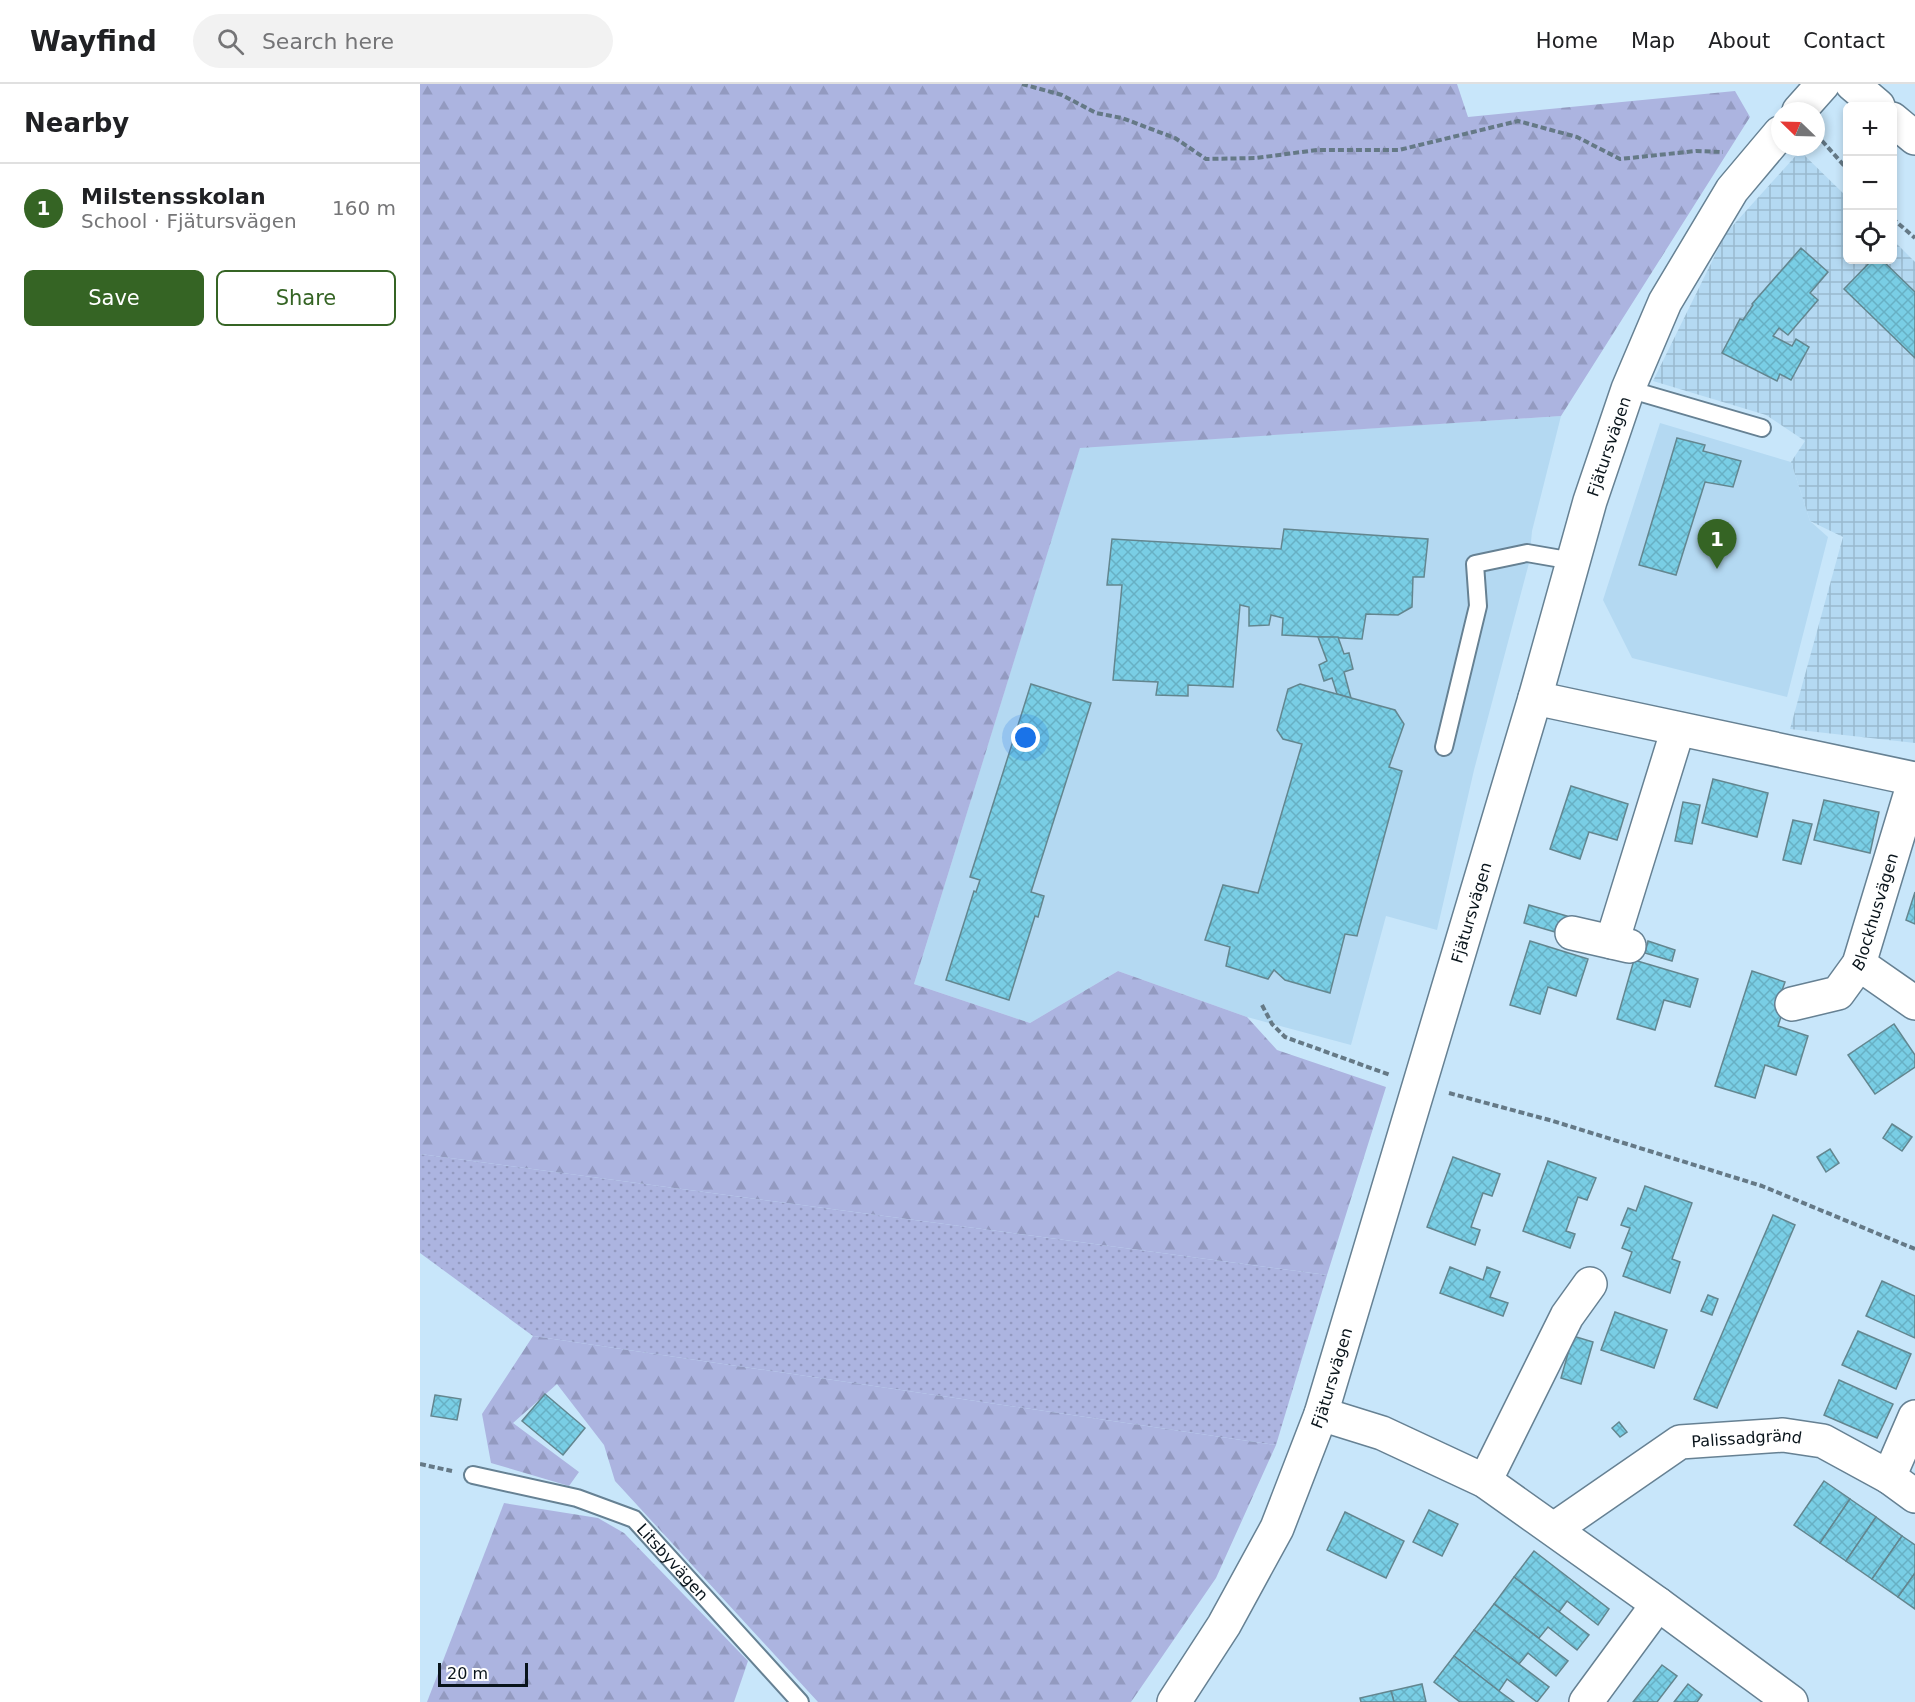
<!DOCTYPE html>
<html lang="en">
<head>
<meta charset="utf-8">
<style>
	:root { --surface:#fff; --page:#f2f2f2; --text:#202124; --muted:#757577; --line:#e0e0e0; --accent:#356424 }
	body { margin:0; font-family:"DejaVu Sans",sans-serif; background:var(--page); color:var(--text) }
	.controls { position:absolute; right:18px; top:18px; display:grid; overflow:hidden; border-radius:9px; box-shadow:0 3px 9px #0003 }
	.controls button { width:54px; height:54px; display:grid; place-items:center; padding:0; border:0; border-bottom:2px solid var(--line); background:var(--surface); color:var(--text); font:30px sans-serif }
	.compass { position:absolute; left:1351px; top:18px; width:54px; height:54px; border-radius:50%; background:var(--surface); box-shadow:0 3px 9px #0003; rotate:293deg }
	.scale { position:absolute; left:18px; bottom:15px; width:90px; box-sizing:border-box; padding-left:6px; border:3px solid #09141b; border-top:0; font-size:16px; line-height:21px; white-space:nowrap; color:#09141b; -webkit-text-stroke:4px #fff; paint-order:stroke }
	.you { position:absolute; left:606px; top:654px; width:21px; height:21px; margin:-15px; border:4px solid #fff; border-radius:50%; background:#1a73e8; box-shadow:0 0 0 9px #1a73e833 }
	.badge { display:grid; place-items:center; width:39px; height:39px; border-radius:50%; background:var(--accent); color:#fff; font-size:20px; font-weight:700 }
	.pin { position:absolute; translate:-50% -50px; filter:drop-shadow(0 2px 3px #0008) }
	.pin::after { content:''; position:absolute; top:32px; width:21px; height:18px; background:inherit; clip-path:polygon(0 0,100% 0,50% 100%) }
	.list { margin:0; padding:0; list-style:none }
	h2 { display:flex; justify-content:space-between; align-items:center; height:78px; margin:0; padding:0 24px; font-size:26px }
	h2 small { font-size:20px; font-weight:400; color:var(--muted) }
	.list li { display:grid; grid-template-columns:39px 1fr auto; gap:18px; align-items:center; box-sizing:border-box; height:90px; padding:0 24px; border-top:2px solid var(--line) }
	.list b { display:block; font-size:22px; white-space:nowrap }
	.list p { margin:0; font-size:20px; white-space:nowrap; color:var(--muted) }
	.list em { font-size:20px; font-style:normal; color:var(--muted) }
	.actions { display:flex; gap:12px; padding:18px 24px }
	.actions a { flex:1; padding:14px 0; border:2px solid var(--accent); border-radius:9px; text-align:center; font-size:21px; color:var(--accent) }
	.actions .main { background:var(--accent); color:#fff }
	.icon { flex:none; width:33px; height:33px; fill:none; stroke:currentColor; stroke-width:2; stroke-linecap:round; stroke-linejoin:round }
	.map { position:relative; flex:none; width:1495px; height:1618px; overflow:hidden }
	header { display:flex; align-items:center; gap:36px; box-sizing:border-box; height:84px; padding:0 30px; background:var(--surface); border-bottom:2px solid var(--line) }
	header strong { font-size:28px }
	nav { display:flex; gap:33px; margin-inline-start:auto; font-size:21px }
	.search { width:420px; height:54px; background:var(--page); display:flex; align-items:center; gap:15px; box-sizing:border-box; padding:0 21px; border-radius:33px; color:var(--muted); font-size:22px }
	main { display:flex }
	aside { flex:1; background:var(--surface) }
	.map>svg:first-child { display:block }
	.built { fill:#b4d9f2 }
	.industrial { fill:url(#industrial-grid) }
	.grass { fill:url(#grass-dots) }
	.forest { fill:url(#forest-firs) }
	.building { fill:url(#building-cross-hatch); stroke:#63868f; stroke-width:1.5 }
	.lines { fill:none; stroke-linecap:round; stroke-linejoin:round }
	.lane-casing { stroke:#668193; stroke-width:20 }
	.street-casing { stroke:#668193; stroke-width:36 }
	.secondary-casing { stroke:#668193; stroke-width:36 }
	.path { stroke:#657986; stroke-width:4; stroke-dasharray:6 3; stroke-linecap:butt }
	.lane { stroke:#fff; stroke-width:16 }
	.street { stroke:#fff; stroke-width:33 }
	.secondary { stroke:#fff; stroke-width:33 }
	.labels { text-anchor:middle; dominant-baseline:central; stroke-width:6; stroke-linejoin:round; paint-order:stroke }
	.street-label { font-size:16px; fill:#09141b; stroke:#fff }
</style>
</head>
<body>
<header>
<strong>Wayfind</strong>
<div class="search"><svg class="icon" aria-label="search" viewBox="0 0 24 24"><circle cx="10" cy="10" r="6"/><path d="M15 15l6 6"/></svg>Search here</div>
<nav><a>Home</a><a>Map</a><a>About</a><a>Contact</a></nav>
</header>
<main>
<aside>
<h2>Nearby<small></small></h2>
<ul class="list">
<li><span class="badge">1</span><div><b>Milstensskolan</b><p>School · Fjätursvägen</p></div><em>160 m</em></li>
</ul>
<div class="actions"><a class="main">Save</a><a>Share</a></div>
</aside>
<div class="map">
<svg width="1495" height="1618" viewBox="0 0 1495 1618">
	<defs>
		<pattern id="industrial-grid" width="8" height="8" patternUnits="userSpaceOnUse" patternTransform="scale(1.5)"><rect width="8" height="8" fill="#b4d9f2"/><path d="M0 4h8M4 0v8" fill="none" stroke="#99b9cf"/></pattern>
		<pattern id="grass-dots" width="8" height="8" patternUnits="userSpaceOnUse" patternTransform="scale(1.5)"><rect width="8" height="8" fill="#acb4e0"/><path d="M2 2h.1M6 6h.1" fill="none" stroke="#939ac0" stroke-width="1.8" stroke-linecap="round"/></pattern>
		<pattern id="forest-firs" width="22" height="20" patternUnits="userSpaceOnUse" patternTransform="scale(1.5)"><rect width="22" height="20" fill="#acb4e0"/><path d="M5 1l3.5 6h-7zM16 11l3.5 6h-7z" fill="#939ac0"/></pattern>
		<pattern id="building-cross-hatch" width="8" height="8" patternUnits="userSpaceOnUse" patternTransform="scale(1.5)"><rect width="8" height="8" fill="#79cee5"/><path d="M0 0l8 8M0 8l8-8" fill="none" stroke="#67b0c4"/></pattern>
	</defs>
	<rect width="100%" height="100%" fill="#c8e6fa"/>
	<g class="built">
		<polygon points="1141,332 1112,447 1109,479 1054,686 1017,846 966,832 931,961 827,933 698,887 610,939 494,900 660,363"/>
		<polygon points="1240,339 1371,378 1390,437 1408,453 1367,613 1212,574 1183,516"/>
	</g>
	<polygon class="industrial" points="1380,67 1427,113 1428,176 1472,176 1473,156 1495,178 1495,659 1370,645 1423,453 1390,437 1371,378 1385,357 1346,331 1233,297 1306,149"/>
	<polygon class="grass" points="0,1070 907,1191 856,1361 113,1252 0,1169"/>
	<g class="forest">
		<polygon points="0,0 1037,0 1048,33 1315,7 1330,33 1141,332 660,364 494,900 610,939 698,887 827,933 857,966 966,1003 907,1191 0,1070"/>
		<polygon points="113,1252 856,1361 796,1494 711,1618 398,1618 195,1397 184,1361 137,1300 93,1339 159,1388 149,1402 71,1379 62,1330"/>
		<polygon points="84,1419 178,1434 204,1449 328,1577 314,1618 7,1618"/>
	</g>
	<g class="building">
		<polygon points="1381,164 1408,188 1390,209 1398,216 1368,251 1359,244 1353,252 1372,262 1376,255 1389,263 1371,296 1360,290 1357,297 1302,269 1320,235 1323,236 1333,221 1332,220"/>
		<polygon points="1452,176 1462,176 1495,208 1495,274 1424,205"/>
		<polygon points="1257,354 1285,361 1283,367 1321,377 1313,403 1285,398 1256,491 1219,481"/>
		<polygon points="864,445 1008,455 1004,493 993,493 992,523 978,531 946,530 942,555 862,551 863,534 851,531 849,541 829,542 829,523 820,521 813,603 768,601 768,612 736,611 738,598 693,596 702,501 687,501 692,455 861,465"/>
		<polygon points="898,553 918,553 924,570 929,569 933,585 924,588 931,614 917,610 912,594 904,597 899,581 907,577"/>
		<polygon points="611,600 671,619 611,808 624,812 618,833 615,832 589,916 526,896 554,807 556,808 560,796 550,793"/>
		<polygon points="880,600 975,626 984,640 969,683 982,687 937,852 925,850 910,909 865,896 854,886 848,895 806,882 810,863 785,856 803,801 838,809 882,660 863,655 857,646 868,605"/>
		<polygon points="1293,695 1348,709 1337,753 1282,739"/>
		<polygon points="1151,702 1208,720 1197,756 1169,748 1160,775 1130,765"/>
		<polygon points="1404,716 1459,728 1450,769 1394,756"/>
		<polygon points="1263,718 1280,721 1272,760 1255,757"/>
		<polygon points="1373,736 1392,740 1381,780 1363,776"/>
		<polygon points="1495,808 1495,840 1486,836"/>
		<polygon points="1109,821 1147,832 1142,850 1104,839"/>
		<polygon points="1110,857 1168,875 1156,912 1128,903 1120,930 1090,921"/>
		<polygon points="1228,857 1255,866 1252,877 1225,869"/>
		<polygon points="1214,876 1278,895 1270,923 1244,916 1235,946 1197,935"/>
		<polygon points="1332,887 1365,898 1360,912 1367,914 1358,942 1388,952 1376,991 1345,981 1335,1014 1295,1002"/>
		<polygon points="1474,940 1495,971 1495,983 1455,1010 1428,971"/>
		<polygon points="1472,1040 1492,1053 1482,1067 1463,1054"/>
		<polygon points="1410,1065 1419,1079 1406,1088 1397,1073"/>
		<polygon points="1033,1073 1080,1090 1072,1112 1063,1109 1051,1143 1060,1146 1055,1161 1007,1143"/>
		<polygon points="1128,1077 1176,1094 1167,1116 1158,1113 1146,1147 1155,1150 1150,1164 1103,1147"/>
		<polygon points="1225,1102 1272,1119 1252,1175 1260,1178 1250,1209 1203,1192 1212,1168 1202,1164 1210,1144 1201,1141 1208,1124 1216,1127"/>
		<polygon points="1353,1131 1375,1141 1297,1324 1274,1315"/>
		<polygon points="1030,1183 1063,1196 1067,1183 1080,1188 1070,1213 1088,1219 1083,1232 1020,1209"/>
		<polygon points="1462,1197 1495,1212 1495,1254 1446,1232"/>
		<polygon points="1288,1211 1298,1215 1292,1231 1281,1227"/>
		<polygon points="1195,1228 1247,1246 1234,1284 1181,1266"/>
		<polygon points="1438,1247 1491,1270 1476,1305 1422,1281"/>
		<polygon points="1153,1252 1173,1258 1161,1300 1141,1294"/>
		<polygon points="1419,1296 1473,1320 1457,1354 1404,1331"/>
		<polygon points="125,1310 165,1344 143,1371 102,1337"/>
		<polygon points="15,1311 41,1315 37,1336 11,1332"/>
		<polygon points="1199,1338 1207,1348 1200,1353 1192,1344"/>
		<polygon points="1404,1397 1430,1415 1400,1459 1374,1441"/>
		<polygon points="1430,1415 1456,1433 1426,1477 1400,1459"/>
		<polygon points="1009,1426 1038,1440 1022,1472 993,1458"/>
		<polygon points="925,1428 984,1457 966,1494 907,1466"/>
		<polygon points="1456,1433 1482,1452 1452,1495 1426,1477"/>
		<polygon points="1482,1452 1495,1461 1495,1489 1478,1513 1452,1495"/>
		<polygon points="1114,1467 1189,1525 1178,1541 1147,1517 1139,1528 1094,1493"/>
		<polygon points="1495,1489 1495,1525 1478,1513"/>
		<polygon points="1094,1493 1169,1551 1157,1566 1128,1543 1119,1554 1074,1520"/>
		<polygon points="1074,1520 1148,1577 1136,1592 1108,1569 1099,1580 1054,1546"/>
		<polygon points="1054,1546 1129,1603 1117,1618 1087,1595 1079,1607 1034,1572"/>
		<polygon points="1034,1572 1079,1607 1094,1618 1040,1618 1014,1598"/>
		<polygon points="1242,1581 1257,1592 1237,1618 1213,1618"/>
		<polygon points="1002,1600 1006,1618 974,1618 971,1607"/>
		<polygon points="1268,1600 1282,1611 1277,1618 1254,1618"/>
		<polygon points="971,1607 974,1618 941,1618 940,1614"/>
	</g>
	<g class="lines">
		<defs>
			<g id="lane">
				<polyline points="1208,305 1342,344"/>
				<polyline points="1024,663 1058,522 1055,480 1107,469 1153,477"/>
				<path id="s1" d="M 53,1391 L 157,1414 L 214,1435 L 380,1618"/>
			</g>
			<g id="street">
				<polyline points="1379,27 1403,0"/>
				<polyline points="1115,614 1495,695"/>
				<polyline points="1152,849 1209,862"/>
				<polyline points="1192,858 1258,645"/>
				<polyline points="1439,880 1495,919"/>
				<path id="s2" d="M 1372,920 L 1418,909 L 1439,880 L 1495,695"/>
				<polyline points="901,1330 962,1349 1065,1397 1238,1520 1371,1618"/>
				<polyline points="1469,1393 1495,1333"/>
				<polyline points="1065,1397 1147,1232 1170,1200"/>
				<path id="s3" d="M 1134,1445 L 1260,1358 L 1363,1351 L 1403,1357 L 1469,1393 L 1495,1412"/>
				<path id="s4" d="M 754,1618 L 804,1541 L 857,1444 L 901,1330 L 1115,614 L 1170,417 L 1208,305 L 1245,218 L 1312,106 L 1360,49"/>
				<polyline points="1166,1618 1238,1520"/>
			</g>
			<g id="secondary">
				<polyline points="1432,0 1458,22"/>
				<polyline points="1472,35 1495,54"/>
			</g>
		</defs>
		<use href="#lane" class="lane-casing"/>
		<use href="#street" class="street-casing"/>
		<use href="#secondary" class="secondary-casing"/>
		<g class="path">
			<polyline points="602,0 642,11 676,29 702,34 755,54 786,75 836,74 897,66 979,66 1098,37 1157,53 1200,75 1276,67 1303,68"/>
			<polyline points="1396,50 1428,86"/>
			<polyline points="1472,134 1495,154"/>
			<polyline points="842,921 852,940 865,953 970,991"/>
			<polyline points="1029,1009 1133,1037 1342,1102 1495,1165"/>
			<polyline points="0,1380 32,1387"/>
		</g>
		<use href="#lane" class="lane"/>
		<use href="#street" class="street"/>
		<use href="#secondary" class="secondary"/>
	</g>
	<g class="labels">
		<g class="street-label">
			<text stroke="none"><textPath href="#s4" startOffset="1334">Fjätursvägen</textPath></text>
			<text stroke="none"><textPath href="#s2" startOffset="138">Blockhusvägen</textPath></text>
			<text stroke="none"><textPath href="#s4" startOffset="848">Fjätursvägen</textPath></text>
			<text stroke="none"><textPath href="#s4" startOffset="362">Fjätursvägen</textPath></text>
			<text stroke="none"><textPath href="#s3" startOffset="220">Palissadgränd</textPath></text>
			<text stroke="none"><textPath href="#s1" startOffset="225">Litsbyvägen</textPath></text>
		</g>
	</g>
</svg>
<div class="controls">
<button>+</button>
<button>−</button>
<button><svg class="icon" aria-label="locate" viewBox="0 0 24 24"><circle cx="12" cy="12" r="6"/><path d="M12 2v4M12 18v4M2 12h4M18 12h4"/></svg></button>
</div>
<svg class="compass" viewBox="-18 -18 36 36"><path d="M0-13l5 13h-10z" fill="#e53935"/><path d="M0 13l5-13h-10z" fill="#757577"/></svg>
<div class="scale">20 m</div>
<div class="you"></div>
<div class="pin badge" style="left:1297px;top:485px">1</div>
</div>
</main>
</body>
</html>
